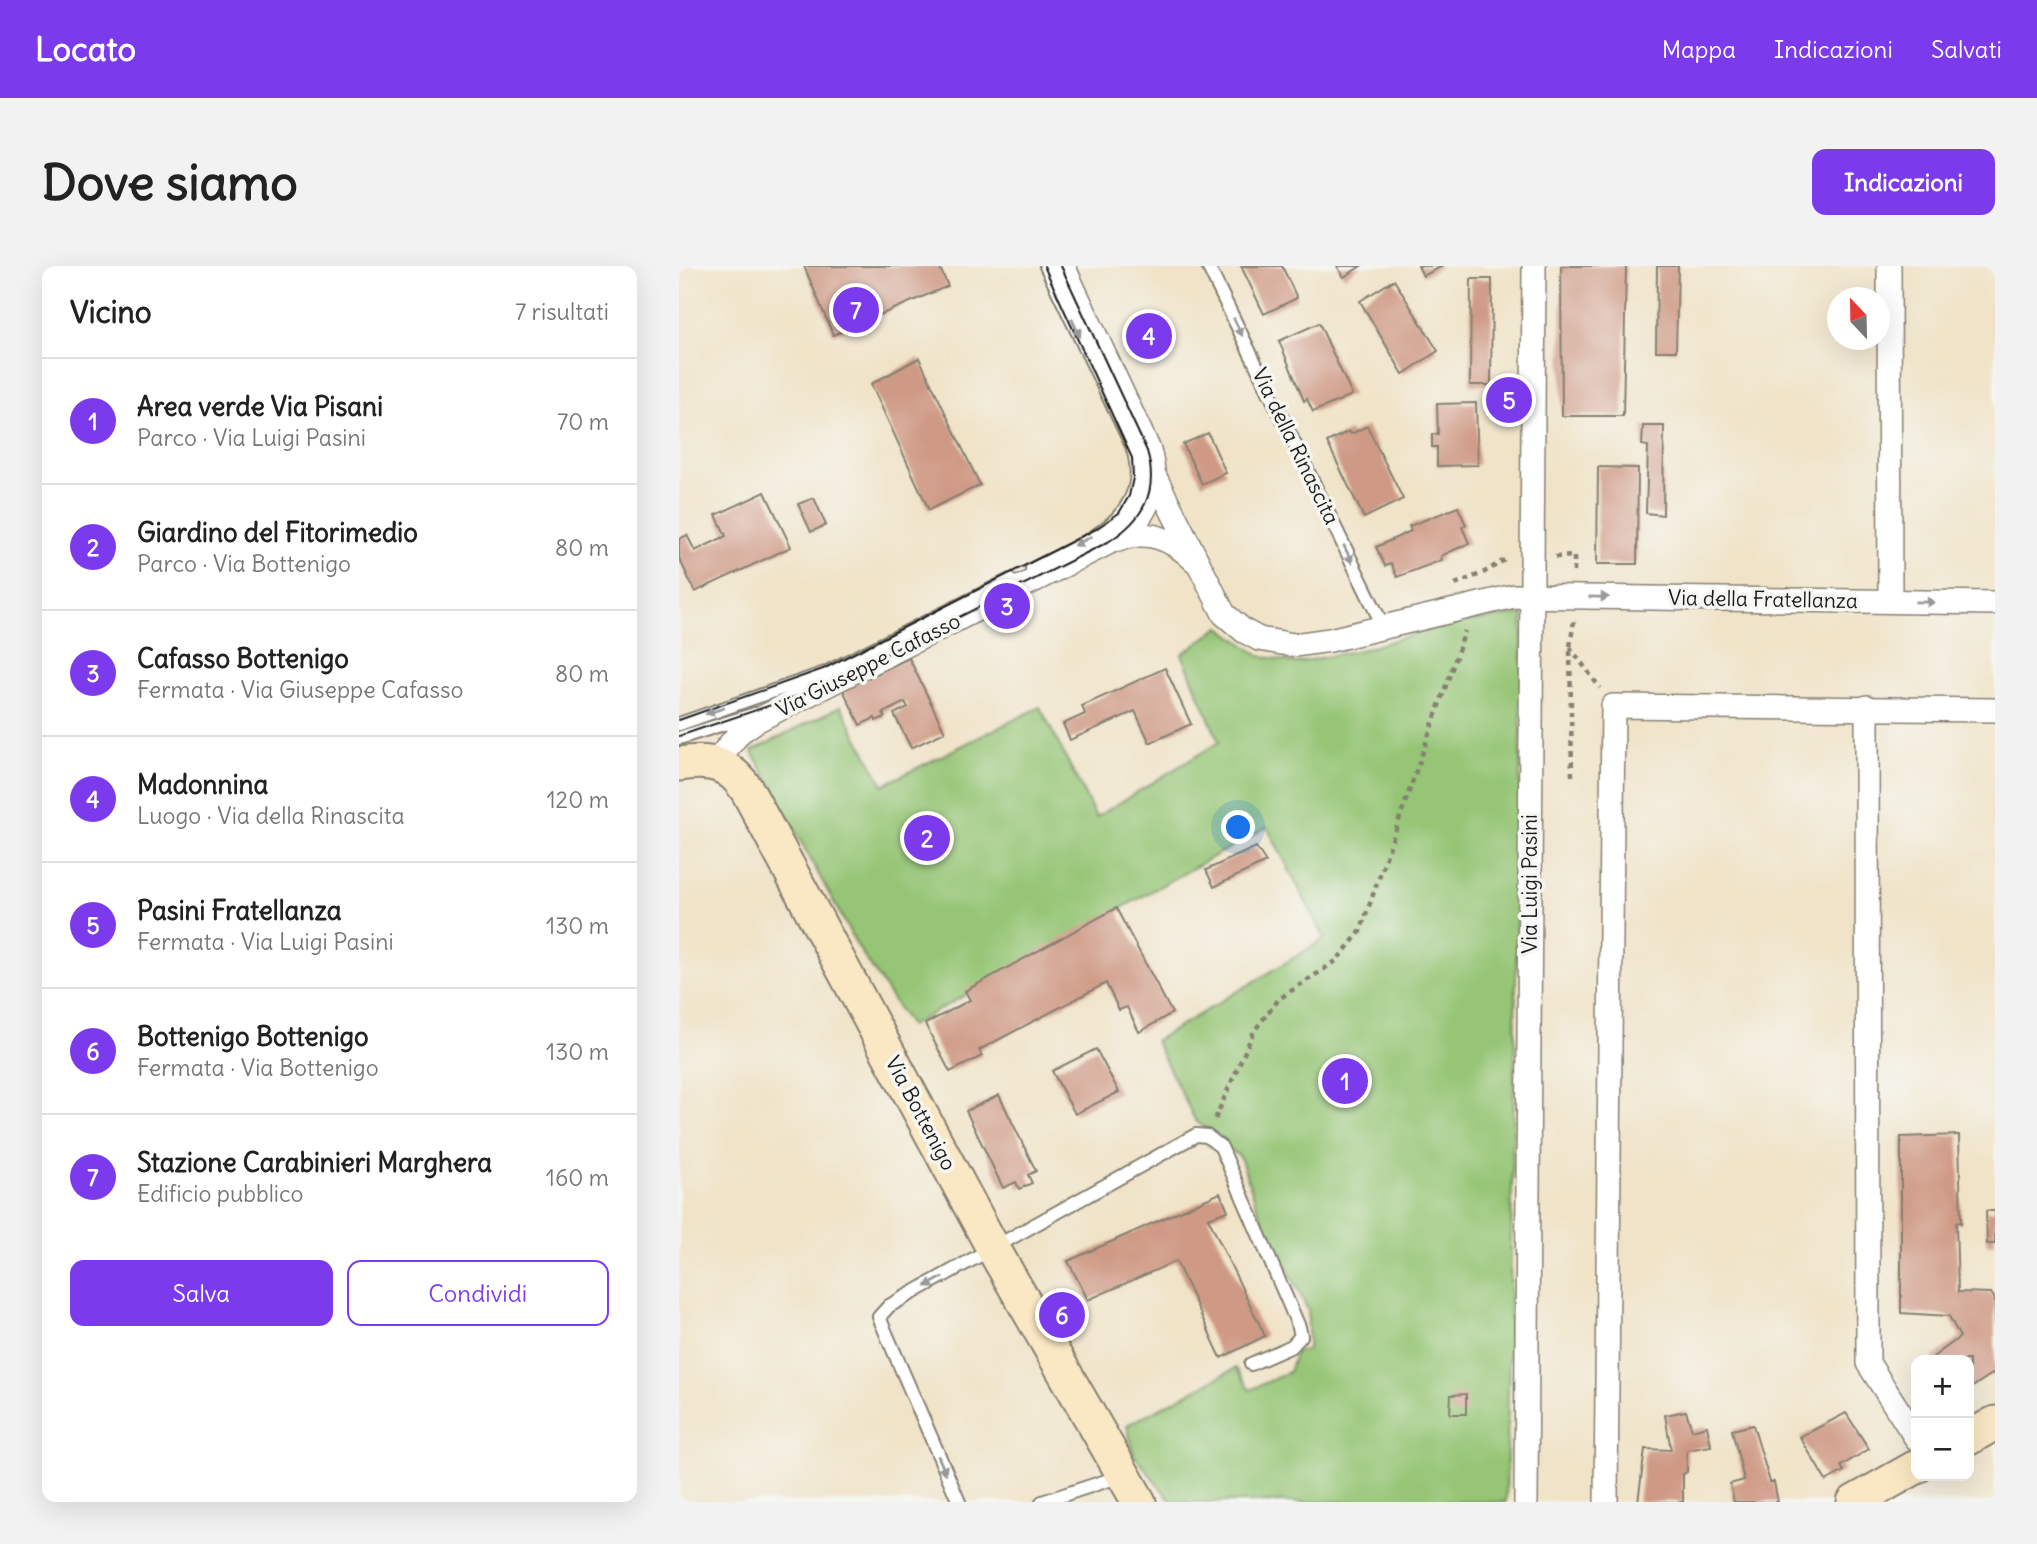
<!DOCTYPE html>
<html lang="it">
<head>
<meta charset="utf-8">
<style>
	:root { --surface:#fff; --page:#f2f2f2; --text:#222; --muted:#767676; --line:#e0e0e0; --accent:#7c3aed }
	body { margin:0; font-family:Delius,sans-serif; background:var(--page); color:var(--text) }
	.controls { position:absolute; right:21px; bottom:21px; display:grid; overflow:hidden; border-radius:14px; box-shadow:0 7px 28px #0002 }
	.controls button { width:63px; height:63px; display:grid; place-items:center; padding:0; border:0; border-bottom:2px solid var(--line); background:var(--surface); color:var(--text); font:35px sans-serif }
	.compass { position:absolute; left:1148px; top:21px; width:63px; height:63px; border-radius:50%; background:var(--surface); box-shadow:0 7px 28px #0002; rotate:338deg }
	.you { position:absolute; left:560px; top:562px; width:24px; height:24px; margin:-18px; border:5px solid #fff; border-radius:50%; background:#1a73e8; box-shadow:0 0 0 10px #1a73e833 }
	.badge { display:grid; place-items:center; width:46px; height:46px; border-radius:50%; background:var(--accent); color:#fff; font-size:23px; font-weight:700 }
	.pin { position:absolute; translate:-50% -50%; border:4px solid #fff; box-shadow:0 2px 7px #0006 }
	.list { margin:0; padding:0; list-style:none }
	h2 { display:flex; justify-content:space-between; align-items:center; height:91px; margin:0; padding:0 28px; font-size:30px }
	h2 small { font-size:23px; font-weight:400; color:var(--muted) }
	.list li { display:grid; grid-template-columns:46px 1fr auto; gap:21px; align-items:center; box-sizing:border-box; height:126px; padding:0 28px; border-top:2px solid var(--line) }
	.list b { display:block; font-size:26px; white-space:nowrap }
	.list p { margin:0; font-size:23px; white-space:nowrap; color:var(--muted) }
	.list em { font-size:23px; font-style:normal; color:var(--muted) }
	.actions { display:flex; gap:14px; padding:21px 28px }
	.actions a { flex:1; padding:16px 0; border:2px solid var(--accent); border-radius:14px; text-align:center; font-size:24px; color:var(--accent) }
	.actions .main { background:var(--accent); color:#fff }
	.map { position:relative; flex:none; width:1316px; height:1236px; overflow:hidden; border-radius:14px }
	header { display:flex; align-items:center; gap:42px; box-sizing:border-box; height:98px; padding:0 35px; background:var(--accent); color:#fff }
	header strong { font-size:33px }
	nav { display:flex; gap:38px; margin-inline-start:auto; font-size:24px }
	.intro { display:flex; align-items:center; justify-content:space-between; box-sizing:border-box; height:168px; padding:0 42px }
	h1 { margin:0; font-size:49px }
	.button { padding:18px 32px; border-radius:14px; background:var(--accent); color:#fff; font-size:24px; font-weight:700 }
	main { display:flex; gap:42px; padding:0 42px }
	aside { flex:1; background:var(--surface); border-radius:14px; box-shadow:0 7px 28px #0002 }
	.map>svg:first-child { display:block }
	.green { fill:#95c574; stroke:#587048; stroke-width:2 }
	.building { fill:#cf9a85 }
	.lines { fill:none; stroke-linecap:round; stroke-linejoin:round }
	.lane-casing { stroke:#868072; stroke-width:16 }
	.street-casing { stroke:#868072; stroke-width:26 }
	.secondary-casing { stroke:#868072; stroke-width:37 }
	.path { stroke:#868072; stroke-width:4.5; stroke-dasharray:5 5; stroke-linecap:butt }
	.lane { stroke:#fff; stroke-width:12 }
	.street { stroke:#fff; stroke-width:23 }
	.secondary { stroke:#fae7c3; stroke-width:33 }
	.tram { stroke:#1c1c1c; stroke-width:2 }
	.oneway { fill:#999 }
	.labels { text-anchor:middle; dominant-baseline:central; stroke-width:7; stroke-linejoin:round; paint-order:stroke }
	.street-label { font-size:21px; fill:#1c1c1c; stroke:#f6f6f2 }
</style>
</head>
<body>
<header>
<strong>Locato</strong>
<nav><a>Mappa</a><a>Indicazioni</a><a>Salvati</a></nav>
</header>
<div class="intro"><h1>Dove siamo</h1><a class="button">Indicazioni</a></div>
<main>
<aside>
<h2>Vicino<small>7 risultati</small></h2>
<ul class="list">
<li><span class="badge">1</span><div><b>Area verde Via Pisani</b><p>Parco · Via Luigi Pasini</p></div><em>70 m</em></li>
<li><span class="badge">2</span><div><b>Giardino del Fitorimedio</b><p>Parco · Via Bottenigo</p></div><em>80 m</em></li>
<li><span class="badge">3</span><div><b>Cafasso Bottenigo</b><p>Fermata · Via Giuseppe Cafasso</p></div><em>80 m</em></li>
<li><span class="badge">4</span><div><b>Madonnina</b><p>Luogo · Via della Rinascita</p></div><em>120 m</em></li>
<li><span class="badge">5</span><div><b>Pasini Fratellanza</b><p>Fermata · Via Luigi Pasini</p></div><em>130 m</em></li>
<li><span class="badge">6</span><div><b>Bottenigo Bottenigo</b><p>Fermata · Via Bottenigo</p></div><em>130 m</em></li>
<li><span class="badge">7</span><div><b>Stazione Carabinieri Marghera</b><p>Edificio pubblico</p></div><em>160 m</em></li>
</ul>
<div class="actions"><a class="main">Salva</a><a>Condividi</a></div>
</aside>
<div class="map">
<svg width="1316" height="1236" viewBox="0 0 1316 1236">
	<rect width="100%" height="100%" fill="#f6f6f2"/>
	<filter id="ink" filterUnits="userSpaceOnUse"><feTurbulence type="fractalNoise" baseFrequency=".0143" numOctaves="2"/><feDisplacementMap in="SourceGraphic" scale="14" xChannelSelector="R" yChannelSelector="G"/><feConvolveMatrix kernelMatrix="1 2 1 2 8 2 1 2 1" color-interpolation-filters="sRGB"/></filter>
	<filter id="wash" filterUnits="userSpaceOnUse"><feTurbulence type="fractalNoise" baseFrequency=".00686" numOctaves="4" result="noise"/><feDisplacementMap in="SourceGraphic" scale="28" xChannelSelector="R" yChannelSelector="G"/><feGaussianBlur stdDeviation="1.57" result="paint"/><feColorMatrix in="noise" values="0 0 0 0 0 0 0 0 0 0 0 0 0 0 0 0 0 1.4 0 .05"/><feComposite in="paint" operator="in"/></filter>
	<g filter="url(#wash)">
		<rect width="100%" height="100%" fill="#f0e3c7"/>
		<polygon class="green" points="844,348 827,1236 493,1236 455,1189 448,1159 557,1102 571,1124 610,1106 617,1085 629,1084 629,1044 580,946 561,891 516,854 476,775 646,673 588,561 231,760 179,681 73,485 162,440 204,519 361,441 417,551 540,476 503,388 541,361 581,390 617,397 685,383 770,358"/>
		<g id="blocks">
			<g class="building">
				<polygon points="125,0 260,0 269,20 154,69"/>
				<polygon points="562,0 603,0 618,32 585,48"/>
				<polygon points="658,0 682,0 665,11"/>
				<polygon points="739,0 764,0 744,10"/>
				<polygon points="882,0 947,0 944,150 883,150"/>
				<polygon points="978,0 999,0 997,85 977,85"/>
				<polygon points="792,13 813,13 812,119 791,119"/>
				<polygon points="715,14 759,85 724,108 681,35"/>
				<polygon points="640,57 673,129 634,146 628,133 625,135 600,75"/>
				<polygon points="240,92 301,219 250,244 192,118"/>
				<polygon points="797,137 799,199 758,200 758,181 753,181 753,168 759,168 758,138"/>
				<polygon points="688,160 724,233 685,252 648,176 670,165 672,168"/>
				<polygon points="964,160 985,160 984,249 967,247 969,180 963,179"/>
				<polygon points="529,167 547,207 523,218 504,178"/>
				<polygon points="919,201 959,202 958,298 918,298"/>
				<polygon points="86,226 112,281 16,326 0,292 0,273 8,269 16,285 47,270 37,249"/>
				<polygon points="135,232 147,259 132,266 119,238"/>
				<polygon points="779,241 787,259 783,261 790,277 762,290 763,294 718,311 712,297 706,300 697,281 732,265 730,260"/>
				<polygon points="230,392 266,466 232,482 215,448 229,441 226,436 204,447 206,451 197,455 196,452 181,459 164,424"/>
				<polygon points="486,402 512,458 471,477 456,445 391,474 384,458 406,448 403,440"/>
				<polygon points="577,581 587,596 535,621 527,604"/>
				<polygon points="437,642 493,747 460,766 448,741 440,744 427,717 300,784 303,790 271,806 246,758 291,734 286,725"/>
				<polygon points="417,783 440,826 396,848 373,805"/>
				<polygon points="320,829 357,905 349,909 353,917 340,923 337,916 324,922 287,845"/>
				<polygon points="1280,869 1282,957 1277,956 1279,1026 1312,1027 1316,1033 1316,1106 1290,1123 1290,1094 1256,1094 1254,1091 1281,1071 1270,1050 1222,1047 1222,871"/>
				<polygon points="541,927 549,945 529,952 586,1070 542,1092 497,995 409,1034 389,995"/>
				<polygon points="1307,945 1316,945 1316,978 1308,978"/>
				<polygon points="787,1128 787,1148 771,1148 772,1129"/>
				<polygon points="1007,1145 1013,1164 1028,1160 1032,1180 1008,1184 1008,1206 1004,1208 1004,1236 959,1236 966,1183 992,1184 986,1149"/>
				<polygon points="1167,1147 1190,1183 1162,1200 1165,1205 1147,1215 1121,1171"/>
				<polygon points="1074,1159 1091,1216 1095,1216 1099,1236 1055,1236 1051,1218 1065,1214 1053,1164"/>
			</g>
		</g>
	</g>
	<g filter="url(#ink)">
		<use href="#blocks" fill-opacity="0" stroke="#868072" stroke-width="2"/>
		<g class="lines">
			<defs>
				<g id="lane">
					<polyline points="529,0 704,360"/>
					<path d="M 353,303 C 405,277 477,251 453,180 L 367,0"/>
					<polyline points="0,458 146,407 331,314"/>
					<polyline points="0,472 76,448"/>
					<polyline points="280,1236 200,1051 210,1040 517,869 528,870 542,881 620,1061 622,1070 613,1080 572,1098"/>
					<polyline points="363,1236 442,1210"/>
				</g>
				<g id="street">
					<polyline points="1210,0 1211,335"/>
					<polyline points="475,209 545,348 565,365 580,373 615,379 651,374 835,330 1316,337"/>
					<path d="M 439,274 C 468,262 493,273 515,294"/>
					<polyline points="1188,441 1189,1097 1237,1172"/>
					<path d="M 36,497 L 61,466 L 77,455 L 429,277 C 466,257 482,225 470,184 L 384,0"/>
					<polyline points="847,1236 855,0"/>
					<polyline points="927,1236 934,440 1316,444"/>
				</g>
				<g id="secondary">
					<path d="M 0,498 C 31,493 50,497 68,524 L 315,984 L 460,1236"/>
					<polyline points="1290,1172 1316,1157"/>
					<polyline points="1175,1236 1237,1201"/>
				</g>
			</defs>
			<use href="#lane" class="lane-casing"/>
			<use href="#street" class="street-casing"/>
			<use href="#secondary" class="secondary-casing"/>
			<g class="path">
				<polyline points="876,291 895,290 895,309"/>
				<polyline points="776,318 804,307 827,293"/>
				<polyline points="891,381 921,422"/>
				<polyline points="893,510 891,381 895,354"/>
				<polyline points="536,853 575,765 600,733 657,695 681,666 786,365"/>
			</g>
			<use href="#lane" class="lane"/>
			<use href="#street" class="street"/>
			<use href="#secondary" class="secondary"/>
			<g class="tram">
				<polyline points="0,454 144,403 417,263 440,247 450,230 454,212 453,192 365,0"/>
				<path d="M 0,470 L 131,426 L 429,276 C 464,254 480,226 468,185 L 382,0"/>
			</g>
		</g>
		<defs><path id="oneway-solid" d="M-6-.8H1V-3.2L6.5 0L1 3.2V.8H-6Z" transform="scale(1.75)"/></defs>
		<g class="oneway">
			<use href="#oneway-solid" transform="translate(559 61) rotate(64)"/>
			<use href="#oneway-solid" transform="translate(397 62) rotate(65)"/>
			<use href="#oneway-solid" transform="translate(404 275) rotate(151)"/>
			<use href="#oneway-solid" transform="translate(669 288) rotate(64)"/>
			<use href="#oneway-solid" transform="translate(920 331) rotate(1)"/>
			<use href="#oneway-solid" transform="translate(1246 336) rotate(1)"/>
			<use href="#oneway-solid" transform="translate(36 445) rotate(162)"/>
			<use href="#oneway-solid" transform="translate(255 1016) rotate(152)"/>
			<use href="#oneway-solid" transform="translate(263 1199) rotate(66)"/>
		</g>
	</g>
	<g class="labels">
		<g class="street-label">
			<text transform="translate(617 180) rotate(64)">Via della Rinascita</text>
			<text transform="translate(1084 333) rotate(1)">Via della Fratellanza</text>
			<text transform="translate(189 399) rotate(-27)">Via Giuseppe Cafasso</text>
			<text transform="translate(850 618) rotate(-90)">Via Luigi Pasini</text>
			<text transform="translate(242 847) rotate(62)">Via Bottenigo</text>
		</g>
	</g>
</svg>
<div class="controls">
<button>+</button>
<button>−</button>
</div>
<svg class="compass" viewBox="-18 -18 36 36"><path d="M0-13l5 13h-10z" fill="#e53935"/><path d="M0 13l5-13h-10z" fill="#767676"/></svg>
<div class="you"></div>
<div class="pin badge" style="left:666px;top:815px">1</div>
<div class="pin badge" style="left:248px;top:572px">2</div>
<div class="pin badge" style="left:328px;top:340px">3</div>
<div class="pin badge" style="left:470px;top:70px">4</div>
<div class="pin badge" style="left:830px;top:134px">5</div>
<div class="pin badge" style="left:383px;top:1049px">6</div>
<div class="pin badge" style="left:177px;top:44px">7</div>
</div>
</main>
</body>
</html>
